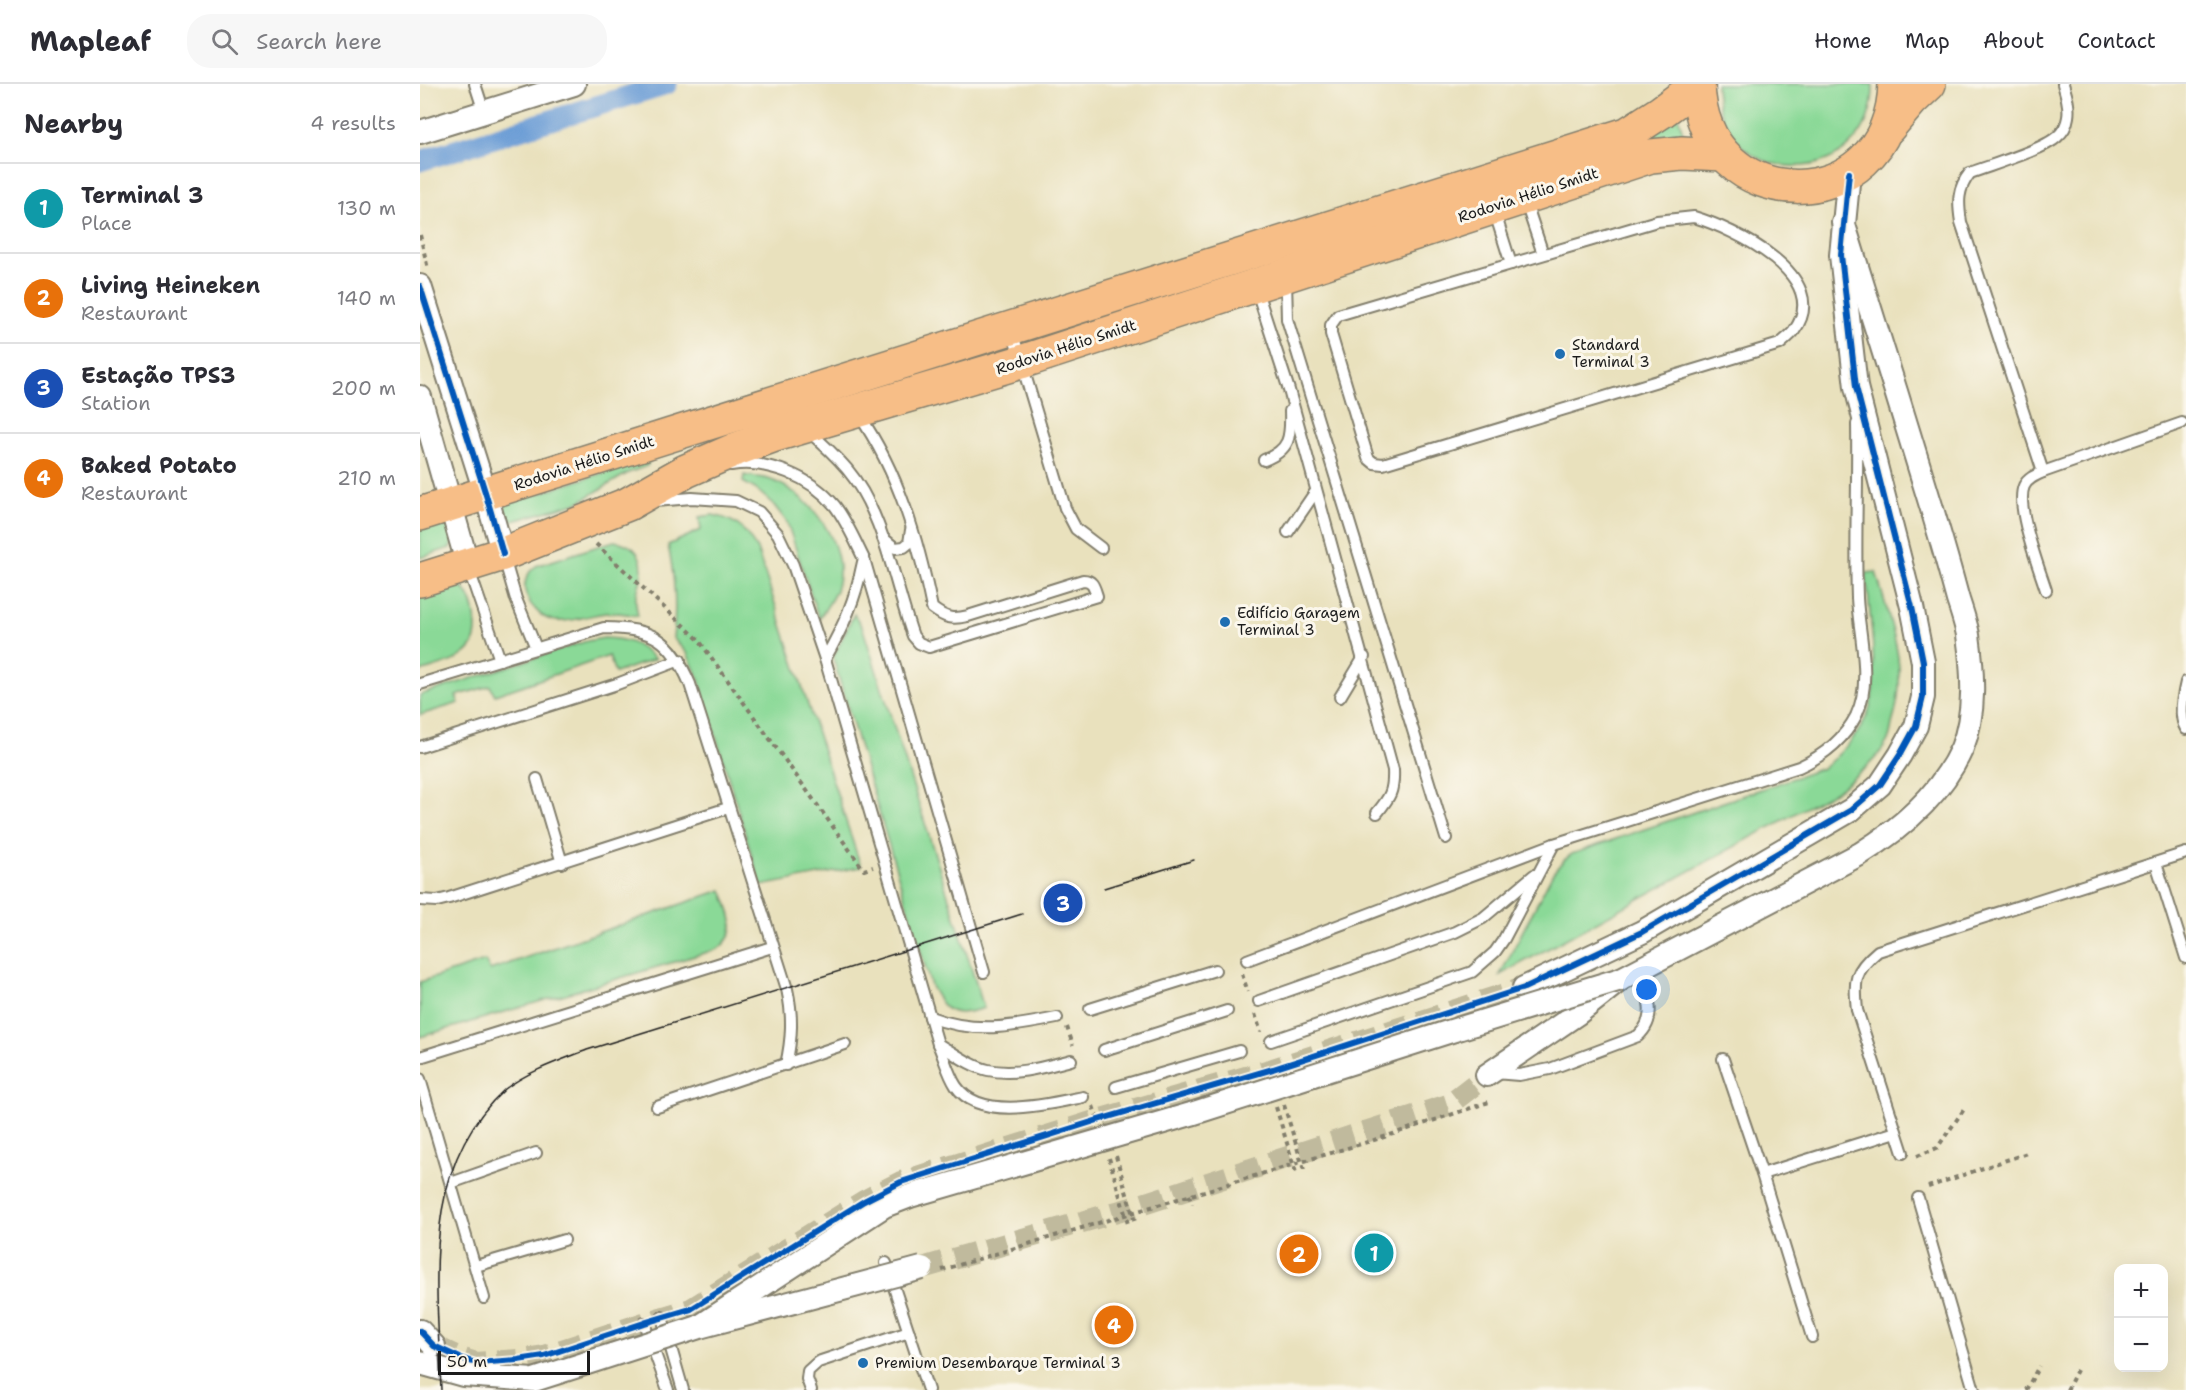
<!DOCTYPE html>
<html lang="en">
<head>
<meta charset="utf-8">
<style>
	:root { --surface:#fff; --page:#f7f7f7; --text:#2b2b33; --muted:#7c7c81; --line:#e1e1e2; --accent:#0f766e }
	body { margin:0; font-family:"Shantell Sans",sans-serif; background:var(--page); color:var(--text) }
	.controls { position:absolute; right:18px; bottom:18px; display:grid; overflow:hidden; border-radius:12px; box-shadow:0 6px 24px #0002 }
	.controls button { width:54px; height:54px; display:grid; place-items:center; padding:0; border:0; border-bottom:2px solid var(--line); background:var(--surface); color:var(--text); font:30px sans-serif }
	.scale { position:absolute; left:18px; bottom:15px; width:152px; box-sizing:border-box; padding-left:6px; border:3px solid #1c1c1c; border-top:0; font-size:16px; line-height:21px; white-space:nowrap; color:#1c1c1c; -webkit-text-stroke:4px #fbf7ec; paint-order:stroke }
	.you { position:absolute; left:1227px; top:906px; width:21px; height:21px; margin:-15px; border:4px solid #fff; border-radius:50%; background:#1a73e8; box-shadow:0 0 0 9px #1a73e833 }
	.badge { display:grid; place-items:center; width:39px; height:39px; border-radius:50%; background:var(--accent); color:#fff; font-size:20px; font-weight:700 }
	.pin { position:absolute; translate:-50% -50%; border:3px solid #fff; box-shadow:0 2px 6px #0006 }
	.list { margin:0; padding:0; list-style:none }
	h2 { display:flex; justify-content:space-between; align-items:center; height:78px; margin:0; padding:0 24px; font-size:26px }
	h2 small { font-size:20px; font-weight:400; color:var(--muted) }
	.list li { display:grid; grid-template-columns:39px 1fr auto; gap:18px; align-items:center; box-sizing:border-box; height:90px; padding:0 24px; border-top:2px solid var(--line) }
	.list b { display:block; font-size:22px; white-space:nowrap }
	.list p { margin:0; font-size:20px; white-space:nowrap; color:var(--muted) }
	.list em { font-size:20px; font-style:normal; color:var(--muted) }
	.icon { flex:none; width:33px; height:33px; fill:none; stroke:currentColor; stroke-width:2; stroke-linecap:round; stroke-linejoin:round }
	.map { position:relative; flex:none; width:1766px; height:1306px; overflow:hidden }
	header { display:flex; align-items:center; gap:36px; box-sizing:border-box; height:84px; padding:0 30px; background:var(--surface); border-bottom:2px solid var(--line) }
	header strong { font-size:28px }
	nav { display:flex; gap:33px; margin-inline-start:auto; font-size:21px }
	.search { width:420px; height:54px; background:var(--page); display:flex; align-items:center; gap:15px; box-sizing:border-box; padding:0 21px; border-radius:24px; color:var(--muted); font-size:22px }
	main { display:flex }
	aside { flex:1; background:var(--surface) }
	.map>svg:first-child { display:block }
	.green { fill:#8ad997; stroke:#537a5a; stroke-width:1.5 }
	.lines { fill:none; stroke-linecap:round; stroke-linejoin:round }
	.canal { stroke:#6c9dd6; stroke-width:21 }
	.minor-tunnel { stroke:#c0ba9d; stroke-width:22; stroke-dasharray:22 11; stroke-linecap:butt }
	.service-casing { stroke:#827e6c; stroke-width:14 }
	.minor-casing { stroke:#827e6c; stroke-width:26 }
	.primary-casing { stroke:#827e6c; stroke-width:36 }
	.path { stroke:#827e6c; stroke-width:4; stroke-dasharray:4.5 4.5; stroke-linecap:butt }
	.service { stroke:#fff; stroke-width:10 }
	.minor { stroke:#fff; stroke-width:22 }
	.primary { stroke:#f7be87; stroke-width:33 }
	.tram { stroke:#1c1c1c; stroke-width:1.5 }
	.minor-bridge-casing { stroke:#827e6c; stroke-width:26; stroke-linecap:butt }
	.path-bridge { stroke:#827e6c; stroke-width:4; stroke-dasharray:4.5 4.5; stroke-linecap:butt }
	.minor-bridge { stroke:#fff; stroke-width:22 }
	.cycleway-casing { stroke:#fbf7ec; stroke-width:10 }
	.cycleway { stroke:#0057b8; stroke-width:6 }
	.poi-dot { fill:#1f6fb2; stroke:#fbf7ec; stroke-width:2 }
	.labels { text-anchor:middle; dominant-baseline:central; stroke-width:6; stroke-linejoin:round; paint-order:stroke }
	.street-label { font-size:15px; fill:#1c1c1c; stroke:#fbf7ec }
	.poi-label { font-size:15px; fill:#1c1c1c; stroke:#fbf7ec; text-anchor:start }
</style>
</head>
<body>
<header>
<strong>Mapleaf</strong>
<div class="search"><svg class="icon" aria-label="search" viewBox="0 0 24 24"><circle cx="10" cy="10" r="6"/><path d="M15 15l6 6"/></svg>Search here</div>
<nav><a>Home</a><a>Map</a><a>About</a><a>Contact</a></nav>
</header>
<main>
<aside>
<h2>Nearby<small>4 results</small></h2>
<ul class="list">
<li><span class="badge" style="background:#0f9aa8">1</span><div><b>Terminal 3</b><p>Place</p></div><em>130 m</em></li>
<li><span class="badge" style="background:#e8710a">2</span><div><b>Living Heineken</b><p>Restaurant</p></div><em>140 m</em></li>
<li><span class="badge" style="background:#1a4fb4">3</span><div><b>Estação TPS3</b><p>Station</p></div><em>200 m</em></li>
<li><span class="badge" style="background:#e8710a">4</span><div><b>Baked Potato</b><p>Restaurant</p></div><em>210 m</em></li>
</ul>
</aside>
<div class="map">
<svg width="1766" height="1306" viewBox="0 0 1766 1306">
	<rect width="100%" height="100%" fill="#fbf7ec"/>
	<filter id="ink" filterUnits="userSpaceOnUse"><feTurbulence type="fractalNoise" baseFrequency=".0167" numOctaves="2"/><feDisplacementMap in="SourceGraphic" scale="12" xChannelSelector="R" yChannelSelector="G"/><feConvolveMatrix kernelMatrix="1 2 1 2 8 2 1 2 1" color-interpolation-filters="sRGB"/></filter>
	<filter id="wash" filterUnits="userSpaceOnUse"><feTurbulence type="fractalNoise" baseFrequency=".008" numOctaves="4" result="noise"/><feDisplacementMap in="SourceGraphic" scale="24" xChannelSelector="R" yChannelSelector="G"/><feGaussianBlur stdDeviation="1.35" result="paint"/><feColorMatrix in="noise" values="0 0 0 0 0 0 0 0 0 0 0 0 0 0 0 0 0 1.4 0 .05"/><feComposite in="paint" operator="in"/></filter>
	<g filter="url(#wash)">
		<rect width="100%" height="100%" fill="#e9e1bd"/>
		<g class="green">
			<path d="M 1296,0 L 1453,0 C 1455,108 1298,111 1296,0 Z"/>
			<polygon points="1257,29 1265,55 1228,54"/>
			<polygon points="226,375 229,378 227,382 208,389 159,418 97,436 88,438 83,434 85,420"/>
			<path d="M 324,391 C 332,393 343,393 351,396 C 389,409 429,461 417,503 C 414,514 405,525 399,535 L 367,438 L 353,420 L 337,406 L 323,398 Z"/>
			<path d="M 293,431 C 317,436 324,444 337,465 L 441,783 L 341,802 L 278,593 L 267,569 L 253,554 C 257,521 255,493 248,461 L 281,446 L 279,433 Z"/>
			<polygon points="15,438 29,441 34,456 30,464 0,474 0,442"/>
			<path d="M 194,457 C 215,460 225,472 221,494 C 220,501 217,506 216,513 C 215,519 217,526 218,532 C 206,530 197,528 186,529 C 163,531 134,548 116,526 C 110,520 106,514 105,506 C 104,495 108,488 116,482 Z"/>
			<path d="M 1456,488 C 1471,542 1490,583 1472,640 C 1471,646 1470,653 1467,658 C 1456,678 1435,692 1418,706 L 1080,891 L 1133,789 L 1143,777 L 1152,770 L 1403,684 C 1423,667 1442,649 1450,623 C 1459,592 1449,523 1446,489 Z"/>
			<path d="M 31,499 C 38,501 44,503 47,509 C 55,521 59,546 53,560 C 52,563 47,568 44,570 C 32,580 14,583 0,588 L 0,510 Z"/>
			<path d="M 434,530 L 443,545 L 564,924 C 533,933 526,931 511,902 L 413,574 Z"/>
			<path d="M 184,554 C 208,555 217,559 235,575 L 195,589 L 189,572 L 75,611 L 70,602 L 36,612 L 39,619 L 0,631 L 0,611 L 167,557 Z"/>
			<path d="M 302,806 C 311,829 321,848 298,865 L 0,953 L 0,898 L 65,877 L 70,886 Z"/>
		</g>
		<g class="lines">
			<polyline class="canal" points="0,77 247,0"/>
		</g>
	</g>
	<g filter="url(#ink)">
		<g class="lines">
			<g class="minor-tunnel">
				<polyline points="502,1184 711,1124 1028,1021 1067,991"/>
				<polyline points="14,1262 40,1274 56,1279 98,1276 124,1272 224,1239 271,1225 444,1117 481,1098 678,1036 853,985 1104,904"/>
			</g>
			<defs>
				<g id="service">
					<polyline points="55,0 64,28"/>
					<polyline points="1105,116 1123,170"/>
					<polyline points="1074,126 1091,180"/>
					<path d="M 1274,133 C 1314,145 1414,192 1374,247 C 1370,252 1364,256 1360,260 L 963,380 L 954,379 L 948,374 L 911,250 L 911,241 L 918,231 L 1237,137 Z"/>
					<polyline points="866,196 867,235 1026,754"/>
					<path d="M 836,204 L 869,306 L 973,686 C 974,707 970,713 957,729"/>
					<polyline points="592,247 645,424 656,445 681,464"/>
					<path d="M 387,346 C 401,358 415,371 427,385 C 464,429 474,499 493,552 L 499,559 L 509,563 L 677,512 C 674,503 673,496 663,496 L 548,532 C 532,536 525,534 512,524 C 498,456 479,389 439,331"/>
					<path d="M 844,376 C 870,366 871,353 870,327"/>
					<path d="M 311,381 C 348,375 391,393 415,422 C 427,438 435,457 444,475 L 564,888"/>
					<path d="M 1623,388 L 1541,138 C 1538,119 1537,105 1550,89 C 1571,81 1623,66 1637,53 C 1643,48 1647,40 1648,33 C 1650,22 1646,10 1643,0"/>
					<path d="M 235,417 L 272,414 L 316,417 L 339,428 L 358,450 L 373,481 L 405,575 L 518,960 C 524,973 528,990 536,1002 C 560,1038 629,1020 663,1013"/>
					<polyline points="868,448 896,407"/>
					<polyline points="463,454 475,464 484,463 489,459 491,446"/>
					<polyline points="84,474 96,515 116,564"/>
					<polyline points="49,486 80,576"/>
					<path d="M 1626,506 C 1619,484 1595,422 1604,402 C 1608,394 1616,391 1623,388 L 1762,339"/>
					<path d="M 405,575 C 424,541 435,517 443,478"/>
					<path d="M 1766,598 C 1763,611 1758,632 1766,645"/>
					<path d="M 0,600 L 184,544 C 233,544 251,555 270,600 L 367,905 C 373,932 372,954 366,981"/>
					<polyline points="920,613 944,573"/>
					<polyline points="0,663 197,600 260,576"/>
					<polyline points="117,695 142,779"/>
					<polyline points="1736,779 1766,874"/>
					<polyline points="0,816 17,817 29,814 308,724"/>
					<path d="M 827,876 L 1134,760 L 1379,683 C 1403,672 1423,657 1436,632 C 1453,597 1439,552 1437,514 C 1435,456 1438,398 1437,340"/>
					<polyline points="839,917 1035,848 1063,834 1114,791"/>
					<polyline points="670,925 795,886"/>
					<path d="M 510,933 C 555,950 591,943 637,934"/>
					<polyline points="851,957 1052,888 1075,868 1084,855 1134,760"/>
					<path d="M 518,960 C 534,969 550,982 568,986 C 596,992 624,983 651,976"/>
					<polyline points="684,966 807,927"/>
					<polyline points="0,973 352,863"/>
					<polyline points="1303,975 1342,1090 1392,1253"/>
					<path d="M 1075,989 L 1099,991 L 1130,985 L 1218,952 C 1239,933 1227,909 1219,887"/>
					<polyline points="0,995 64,1214"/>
					<polyline points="696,1003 819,967"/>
					<polyline points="237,1023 425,960"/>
					<path d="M 1483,1069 L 1437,926 C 1434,896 1434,887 1458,867 L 1766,769"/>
					<polyline points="1342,1090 1476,1048"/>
					<polyline points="31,1099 116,1069"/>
					<polyline points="1498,1114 1554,1306"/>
					<polyline points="466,1179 508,1306"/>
					<polyline points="56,1182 144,1156"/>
					<polyline points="242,1233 263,1306"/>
					<polyline points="224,1239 248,1306"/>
					<polyline points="391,1306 387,1295 388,1287 398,1278 489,1248"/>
				</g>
				<g id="minor">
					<polyline points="0,48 154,0"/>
					<polyline points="0,202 66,411 83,470"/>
					<polyline points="0,313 48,482"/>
					<polyline points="1104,904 1222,848 1431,726 1460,701 1480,671 1496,642 1503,613 1503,578 1492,523 1436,303 1421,171 1429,89"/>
					<path d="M 1067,991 L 1157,930 L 1201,895 L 1440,770 C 1482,744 1521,711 1542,664 C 1556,629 1553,587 1548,551 C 1546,540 1542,528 1538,516 C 1530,486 1521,455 1512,425 C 1483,329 1453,234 1423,138"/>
					<polyline points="0,1247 14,1262"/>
					<polyline points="0,1279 43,1291 114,1296"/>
				</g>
				<g id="primary">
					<path d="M 1278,0 C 1282,136 1471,137 1475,0"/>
					<polyline points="1468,44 1491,17 1509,0"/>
					<polyline points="0,430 1207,50 1241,28 1278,1"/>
					<polyline points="0,496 83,470 208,420 266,387 314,366 352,352 601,278 1231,72 1262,69 1304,71"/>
				</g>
			</defs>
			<use href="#service" class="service-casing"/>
			<use href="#minor" class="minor-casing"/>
			<use href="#primary" class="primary-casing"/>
			<g class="path">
				<polyline points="0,151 8,185"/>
				<polyline points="176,460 278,555 444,786 453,783"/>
				<polyline points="822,890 828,908"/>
				<polyline points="835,930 841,948"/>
				<polyline points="647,943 653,961"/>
				<polyline points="864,1021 884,1086"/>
				<polyline points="673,1022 679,1038"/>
				<polyline points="856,1023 876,1089"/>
				<polyline points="1497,1072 1517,1064 1545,1024"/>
				<polyline points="689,1074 708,1140"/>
				<polyline points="1508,1103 1610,1068"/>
				<polyline points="769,1111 772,1120"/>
				<polyline points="522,1186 964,1053 1069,1018"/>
				<polyline points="1606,1306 1619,1282"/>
				<polyline points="1647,1306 1657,1286"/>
			</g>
			<use href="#service" class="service"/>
			<use href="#minor" class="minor"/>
			<use href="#primary" class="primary"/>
			<g class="tram">
				<polyline points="684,804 774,776"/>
				<path d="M 21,1306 C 17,1198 0,1083 85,1005 C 109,987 139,977 167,966 L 602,830"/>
			</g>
			<defs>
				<g id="minor-bridge">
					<polyline points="279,1243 464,1122 490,1112 771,1030 1028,948 1201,895"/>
					<polyline points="114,1296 279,1243 502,1184"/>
				</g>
			</defs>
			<use href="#minor-bridge" class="minor-bridge-casing"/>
			<polyline class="path-bridge" points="696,1072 715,1138"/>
			<use href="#minor-bridge" class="minor-bridge"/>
			<defs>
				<g id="cycleway">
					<polyline points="0,202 66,411 83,470"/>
					<polyline points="0,1247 14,1262 40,1274 56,1279 98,1276 124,1272 224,1239 271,1225 444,1117 481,1098 678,1036 853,985 1104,904 1222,848 1431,726 1460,701 1480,671 1496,642 1503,613 1503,578 1492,523 1436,303 1421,171 1429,89"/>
				</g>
			</defs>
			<use href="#cycleway" class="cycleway-casing"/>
			<use href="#cycleway" class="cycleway"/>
		</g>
	</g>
	<g class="poi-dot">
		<circle cx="1140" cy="270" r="6"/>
		<circle cx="805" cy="538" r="6"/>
		<circle cx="443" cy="1279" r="6"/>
	</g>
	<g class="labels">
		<g class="street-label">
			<text transform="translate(1108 111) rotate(-18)">Rodovia Hélio Smidt</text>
			<text transform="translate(646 263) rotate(-18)">Rodovia Hélio Smidt</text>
			<text transform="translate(164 379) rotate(-18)">Rodovia Hélio Smidt</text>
		</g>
		<g class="poi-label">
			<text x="1152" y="261">Standard<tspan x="1152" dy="17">Terminal 3</tspan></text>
			<text x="817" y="529">Edifício Garagem<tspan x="817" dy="17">Terminal 3</tspan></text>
			<text x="455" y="1279">Premium Desembarque Terminal 3</text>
		</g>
	</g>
</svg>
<div class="controls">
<button>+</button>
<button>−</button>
</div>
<div class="scale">50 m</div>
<div class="you"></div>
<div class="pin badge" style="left:954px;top:1169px;background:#0f9aa8">1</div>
<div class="pin badge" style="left:879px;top:1170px;background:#e8710a">2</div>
<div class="pin badge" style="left:643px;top:819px;background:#1a4fb4">3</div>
<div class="pin badge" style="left:694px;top:1241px;background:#e8710a">4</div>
</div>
</main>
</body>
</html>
